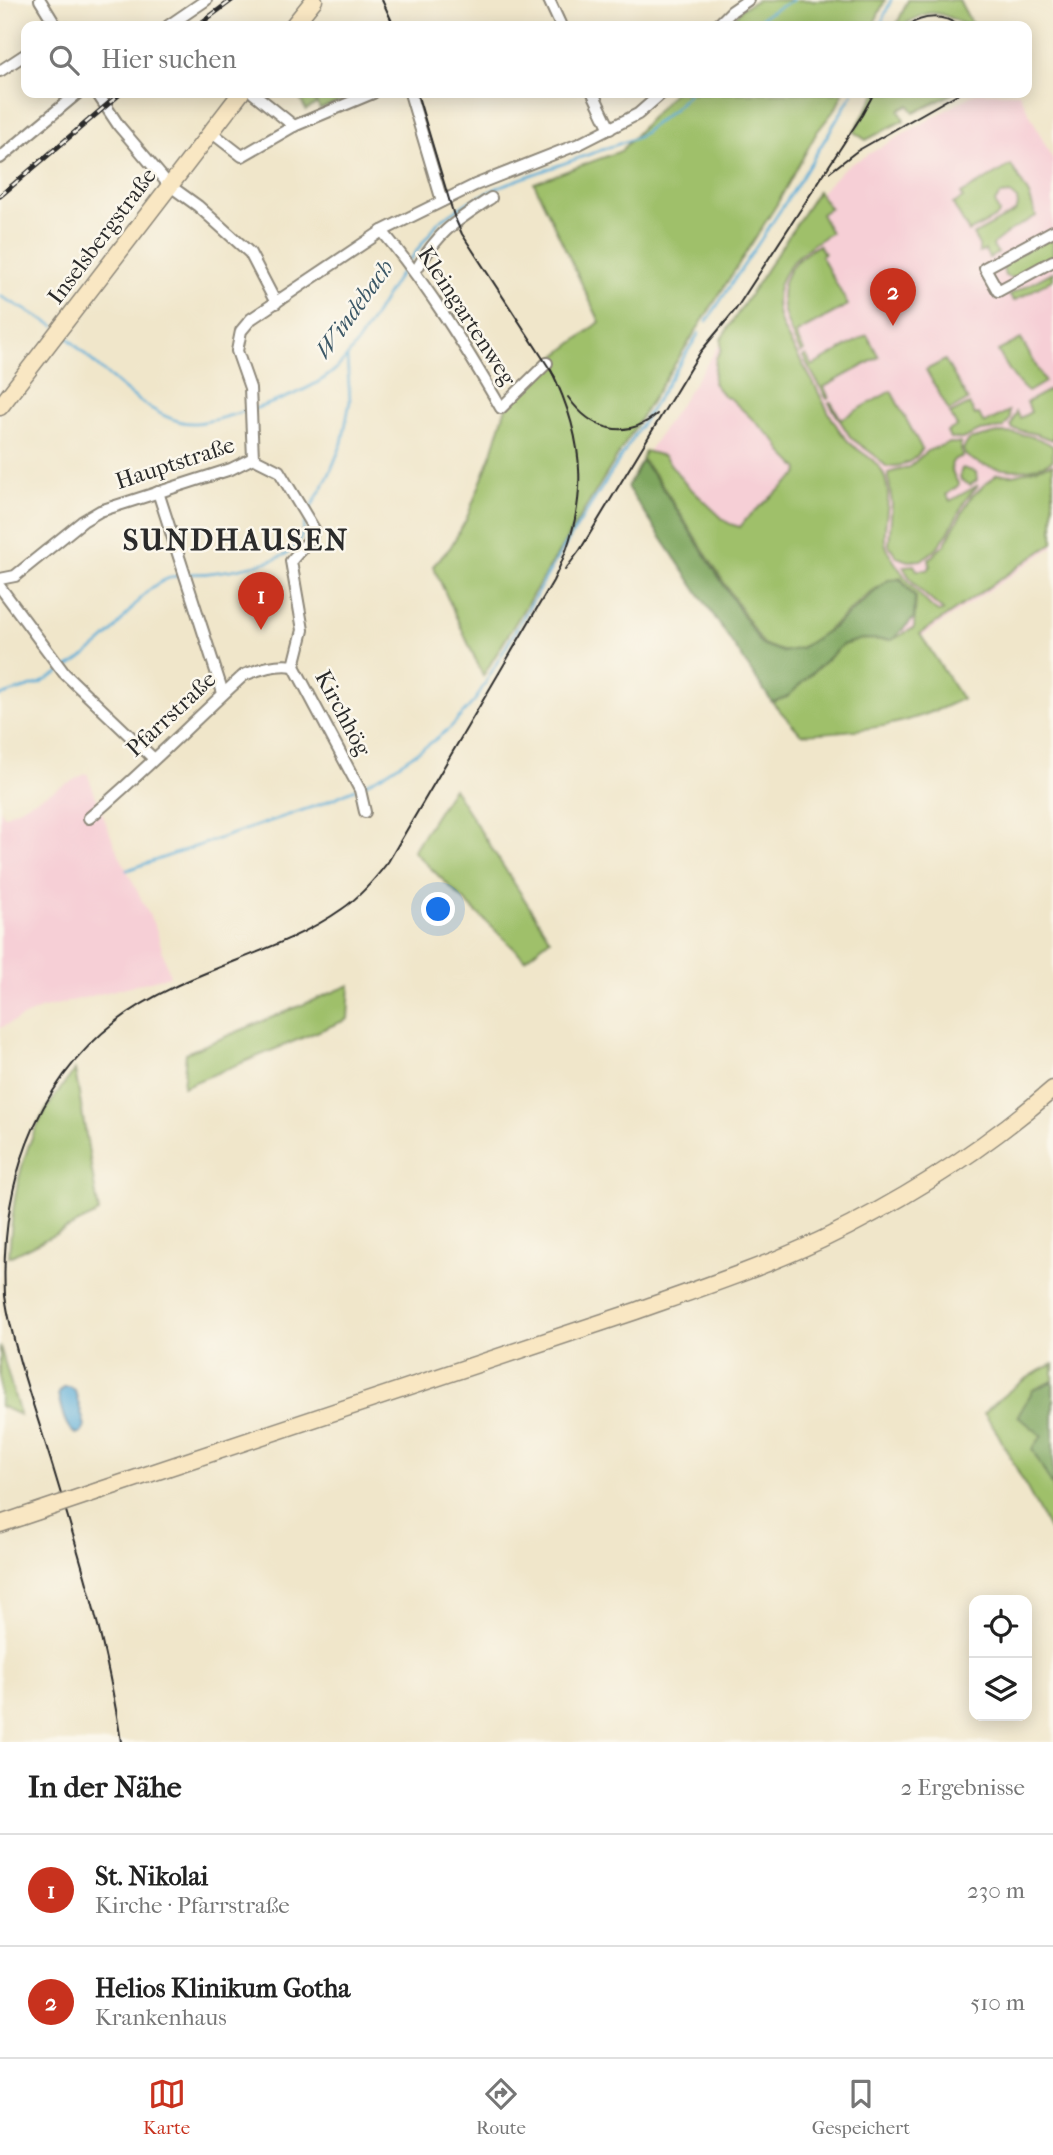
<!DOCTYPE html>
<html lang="de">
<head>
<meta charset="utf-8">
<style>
	:root { --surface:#fff; --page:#f6f6f6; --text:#222; --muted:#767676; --line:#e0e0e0; --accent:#c8321e }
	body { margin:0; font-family:"IM FELL French Canon",serif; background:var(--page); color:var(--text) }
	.controls { position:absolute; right:21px; bottom:21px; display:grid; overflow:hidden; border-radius:14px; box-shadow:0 4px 18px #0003 }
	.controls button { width:63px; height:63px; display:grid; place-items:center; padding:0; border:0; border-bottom:2px solid var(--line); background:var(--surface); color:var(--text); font:35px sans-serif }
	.you { position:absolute; left:439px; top:910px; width:24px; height:24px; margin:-18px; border:5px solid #fff; border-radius:50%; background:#1a73e8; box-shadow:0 0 0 10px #1a73e833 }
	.badge { display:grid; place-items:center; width:46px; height:46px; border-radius:50%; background:var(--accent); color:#fff; font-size:23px; font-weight:700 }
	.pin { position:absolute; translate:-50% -58px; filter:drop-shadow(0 2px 4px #0008) }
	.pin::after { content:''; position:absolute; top:37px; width:24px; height:21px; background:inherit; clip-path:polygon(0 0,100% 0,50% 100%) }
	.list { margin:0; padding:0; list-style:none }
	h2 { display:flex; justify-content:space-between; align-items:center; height:91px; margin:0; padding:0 28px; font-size:30px }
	h2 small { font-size:23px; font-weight:400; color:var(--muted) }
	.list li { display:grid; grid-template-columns:46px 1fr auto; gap:21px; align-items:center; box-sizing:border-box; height:112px; padding:0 28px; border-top:2px solid var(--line) }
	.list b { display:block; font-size:26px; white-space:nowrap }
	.list p { margin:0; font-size:23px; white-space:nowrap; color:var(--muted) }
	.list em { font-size:23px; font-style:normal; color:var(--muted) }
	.icon { flex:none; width:38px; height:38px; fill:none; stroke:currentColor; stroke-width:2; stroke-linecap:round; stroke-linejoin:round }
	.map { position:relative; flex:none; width:1053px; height:1742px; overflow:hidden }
	.search { position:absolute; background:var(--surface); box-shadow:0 4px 18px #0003; left:21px; right:21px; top:21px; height:77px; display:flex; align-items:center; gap:18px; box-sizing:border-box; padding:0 24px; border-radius:14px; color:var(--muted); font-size:26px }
	.sheet { height:315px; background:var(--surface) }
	nav { display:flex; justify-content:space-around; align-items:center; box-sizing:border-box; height:98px; border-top:2px solid var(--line); background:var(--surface); font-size:19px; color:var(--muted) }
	nav a { display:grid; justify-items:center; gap:4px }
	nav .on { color:var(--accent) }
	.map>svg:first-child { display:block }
	.built { fill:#f6cfd6 }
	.green { fill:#9fc06a; stroke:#65764a; stroke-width:2 }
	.forest { fill:#7fa65e; stroke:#556844; stroke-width:2 }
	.water { fill:#5dadd7; stroke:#446c81; stroke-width:2 }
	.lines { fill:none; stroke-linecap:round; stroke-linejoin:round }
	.stream { stroke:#5dadd7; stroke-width:2.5 }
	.street-casing { stroke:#8e887a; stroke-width:14 }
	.secondary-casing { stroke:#8e887a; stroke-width:19 }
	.street { stroke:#fff; stroke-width:10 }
	.secondary { stroke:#f9e7c3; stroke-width:16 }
	.tram { stroke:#2b2b2b; stroke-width:2 }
	.rail-casing { stroke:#2b2b2b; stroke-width:5 }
	.rail { stroke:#fbf7ec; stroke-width:2.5; stroke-dasharray:8; stroke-linecap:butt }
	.secondary-bridge-casing { stroke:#8e887a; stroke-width:19; stroke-linecap:butt }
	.secondary-bridge { stroke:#f9e7c3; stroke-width:16 }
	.labels { text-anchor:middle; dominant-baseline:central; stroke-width:5; stroke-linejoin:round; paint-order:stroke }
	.street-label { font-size:23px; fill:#2b2b2b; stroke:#fbf7ec }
	.water-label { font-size:24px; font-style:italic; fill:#3c5867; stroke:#fbf7ec }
	.district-label { font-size:30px; font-weight:bold; letter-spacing:2px; fill:#2b2b2b; stroke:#fbf7ec }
</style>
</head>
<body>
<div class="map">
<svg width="1053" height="1742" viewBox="0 0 1053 1742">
	<rect width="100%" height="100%" fill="#fbf7ec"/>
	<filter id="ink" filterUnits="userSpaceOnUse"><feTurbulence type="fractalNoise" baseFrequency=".0143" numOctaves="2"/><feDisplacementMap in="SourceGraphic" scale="14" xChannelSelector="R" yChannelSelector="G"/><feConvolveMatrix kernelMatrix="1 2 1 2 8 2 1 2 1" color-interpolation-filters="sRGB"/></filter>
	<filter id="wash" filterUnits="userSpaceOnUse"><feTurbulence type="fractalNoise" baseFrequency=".00686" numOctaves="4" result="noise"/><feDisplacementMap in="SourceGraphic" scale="28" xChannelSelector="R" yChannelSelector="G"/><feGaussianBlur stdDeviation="1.57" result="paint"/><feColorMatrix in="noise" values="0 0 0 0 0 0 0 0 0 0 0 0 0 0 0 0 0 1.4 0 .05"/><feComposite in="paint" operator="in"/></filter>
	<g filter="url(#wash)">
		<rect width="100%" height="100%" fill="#f0e6ca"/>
		<g class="built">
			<polygon points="976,93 1019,93 1053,160 1053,547 921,637 901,632 914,618 875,590 835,626 801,648 783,652 761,644 658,481 642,461 822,191 844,168"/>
			<polygon points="87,773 114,844 156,929 170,976 40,1009 0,1028 0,809 4,816"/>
		</g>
		<g class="green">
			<polygon points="757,0 885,0 873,26 729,26 742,8"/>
			<path d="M 908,0 L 959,0 L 973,26 C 958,26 950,13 932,13 C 918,13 909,26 896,26 Z"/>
			<polygon points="297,93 362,93 320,109 313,97 316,104 306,110"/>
			<polygon points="673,93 843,93 836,108 817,132 777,204 648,406 483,676 433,566 450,548 466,520 492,453 505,410 552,359 600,322 534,183 621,151"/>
			<polygon points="876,93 954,93 914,113 909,105 899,110 904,120 866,140 854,132"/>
			<polygon points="1011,165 1029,195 1036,216 1008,232 994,243 993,247 998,253 989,258 985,250 979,253 979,245 973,235 1015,212 1018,206 1017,199 1011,194 1000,195 995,202 999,213 998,216 969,232 953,204 963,198 961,194"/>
			<path d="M 818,191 L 830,208 L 821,214 L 831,233 C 795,253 765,280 782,326 C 789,343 801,360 810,377 C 822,397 832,424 848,441 C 859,453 875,457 883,473 C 894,499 883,517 885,541 C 887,558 923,601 938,612 L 944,611 C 929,599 912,585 903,566 L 914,565 L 917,570 L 927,570 L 930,567 L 929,559 L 944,545 L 971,497 L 997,474 L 1013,475 L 1053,464 L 1053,543 L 920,634 L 962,699 C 905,727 864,731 801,734 L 772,702 L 787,697 L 842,645 L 862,639 L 892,640 L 914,628 L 916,597 L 901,578 C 863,582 823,653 783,651 C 777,650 769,646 763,644 L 659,480 L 642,459 L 645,451 L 664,456 L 685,483 L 723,519 L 730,524 L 740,527 L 748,517 L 798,474 L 799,469 L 782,452 L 777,442 L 732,400 L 723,395 L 713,383 L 716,358 L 721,350 L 721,339 Z"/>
			<polygon points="1053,235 1053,258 1012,278 1005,276 1003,269 1004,263"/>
			<path d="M 819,245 L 824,254 L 821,256 L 848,305 L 795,334 L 804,351 L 801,353 C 778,311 768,272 819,245 Z"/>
			<polygon points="1053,272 1053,279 1014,301 1009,295"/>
			<polygon points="867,335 879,357 824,387 829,398 827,399 803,357 806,355 812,366"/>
			<path d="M 1021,339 L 1045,382 L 1028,392 C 1015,382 1006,365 998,351 Z"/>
			<polygon points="945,360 968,400 949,411 926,370"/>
			<polygon points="1049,390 1053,398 1053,440 1036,434 1013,429 1011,426 1016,412 1020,418 1031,412 1027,402"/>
			<path d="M 891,391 L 922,449 C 914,462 903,466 887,467 L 873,454 L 851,438 L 829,403 L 831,402 L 841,419 Z"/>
			<polygon points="969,404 975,415 979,414 984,424 1009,411 1010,419 1003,428 980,431 962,439 950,438 947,432 957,426 950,414"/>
			<path d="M 998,433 C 1018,433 1036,435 1053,446 L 1053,460 C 1030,475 987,472 965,455 L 963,449 L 969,440 Z"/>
			<path d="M 948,443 L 960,443 L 962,457 C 944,459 953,475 959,485 L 946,495 L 950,501 L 978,485 L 966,499 L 948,533 L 935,550 L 921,560 L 908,561 L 897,557 L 889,545 L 892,504 L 888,473 L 909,467 L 927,451 Z"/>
			<polygon points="962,468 976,472 977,480 970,485 961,480 960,475"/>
			<polygon points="453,788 550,939 525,959 413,851"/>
			<polygon points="350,985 348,1019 183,1087 186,1053"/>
			<path d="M 75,1070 L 99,1213 L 9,1257 C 12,1208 18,1158 43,1115 C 52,1099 64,1084 75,1070 Z"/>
			<polygon points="0,1346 20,1415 0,1406"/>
			<path d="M 1053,1364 L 1053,1381 L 1033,1390 L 1042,1436 L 1033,1449 L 1053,1487 L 1053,1537 L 998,1434 L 984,1413 C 1005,1393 1026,1376 1053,1364 Z"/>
		</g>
		<g class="forest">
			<polygon points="642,461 658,481 761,644 783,652 801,648 835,626 888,580 900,579 915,597 914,618 892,640 862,639 842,645 787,697 772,702 627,487"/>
			<polygon points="1053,1381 1053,1487 1032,1449 1042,1436 1018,1416 1033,1390"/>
		</g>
		<path class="water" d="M 64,1387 L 70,1387 L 75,1391 L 85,1426 L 82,1432 L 76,1434 C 64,1428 61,1407 58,1394 Z"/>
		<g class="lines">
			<g class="stream">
				<polyline points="753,26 765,15 793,0"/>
				<polyline points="880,26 891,0"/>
				<polyline points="410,260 439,221 470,201 503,185 638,137 674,109 689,93"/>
				<polyline points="0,296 55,326"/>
				<polyline points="707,321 799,182 853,93"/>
				<path d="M 63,333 C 91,360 154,426 195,423 C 213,422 231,415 248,410"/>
				<path d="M 254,409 C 279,401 318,387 337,368 C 362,343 384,296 406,265"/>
				<polyline points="308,513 329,475 342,443 350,401 347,357"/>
				<path d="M 187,574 C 195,573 202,574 209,573 C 230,571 280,563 294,548 C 301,541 303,532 305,523"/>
				<path d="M 66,668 C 80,661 94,649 106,638 C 131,615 143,582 180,575"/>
				<polyline points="0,696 41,683 60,672"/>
				<polyline points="361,786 384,774 428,745 450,728 476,699 555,562 699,333"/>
				<polyline points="127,870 321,804 355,789"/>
			</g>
		</g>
	</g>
	<g filter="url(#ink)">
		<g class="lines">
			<defs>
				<g id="street">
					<polyline points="40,0 56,26"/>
					<polyline points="549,0 561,26"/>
					<polyline points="168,26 206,0"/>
					<polyline points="717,26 732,11 748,0"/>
					<polyline points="0,71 26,54"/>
					<polyline points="97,93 119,126 169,185 198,206 250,253 276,303"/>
					<polyline points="253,93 294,126"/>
					<polyline points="410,93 442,201"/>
					<polyline points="593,93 610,129"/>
					<polyline points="211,132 242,156 294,126 373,93"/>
					<polyline points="0,158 78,93"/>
					<path d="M 382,231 C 428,286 465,346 501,408 L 547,363"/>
					<polyline points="1053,231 985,268 998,291 1053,261"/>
					<path d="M 415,272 C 438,232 453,223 491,198"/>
					<polyline points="253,458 250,388 237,351 241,331 251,319 382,231 475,185 579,144 638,114 662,93"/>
					<polyline points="253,458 279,471 314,529 311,538 291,561 303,630 294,666 360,790 365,812"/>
					<polyline points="158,492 223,693"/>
					<polyline points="0,579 15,576 83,521 100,511 231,469 253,458"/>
					<polyline points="0,587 64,673 153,758"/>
					<path d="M 89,818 C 143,773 192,722 244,675 C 260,669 276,663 294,666"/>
				</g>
				<g id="secondary">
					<polyline points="293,26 314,0"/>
					<polyline points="0,407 241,93"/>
					<path d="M 101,1490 L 636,1311 C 698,1289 761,1268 821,1240 C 904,1200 983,1150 1053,1089"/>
					<polyline points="0,1524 21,1517"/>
				</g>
			</defs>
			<use href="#street" class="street-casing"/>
			<use href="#secondary" class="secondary-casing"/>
			<use href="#street" class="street"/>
			<use href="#secondary" class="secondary"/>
			<g class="tram">
				<polyline points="382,0 394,26"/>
				<path d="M 907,26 C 924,15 943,14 959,26"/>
				<polyline points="417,93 454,216 462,234 555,377"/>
				<polyline points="830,172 857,151 959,93"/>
				<path d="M 568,397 C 591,430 625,441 657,414"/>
				<polyline points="565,570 580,550 689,370 701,351 736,309 862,115 874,93"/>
				<path d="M 121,1742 C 108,1649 81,1560 54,1471 C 37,1414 14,1354 5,1296 C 0,1190 32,1086 117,1021 C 182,970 276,956 342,909 C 360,897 375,879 388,862 L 553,581 C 590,506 587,442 550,368"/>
			</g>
			<defs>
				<g id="rail">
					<polyline points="197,26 232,0"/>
					<polyline points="0,196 121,93"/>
				</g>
			</defs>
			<use href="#rail" class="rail-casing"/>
			<use href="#rail" class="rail"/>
			<defs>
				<polyline id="secondary-bridge" points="21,1517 101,1490"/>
			</defs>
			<use href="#secondary-bridge" class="secondary-bridge-casing"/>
			<use href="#secondary-bridge" class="secondary-bridge"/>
		</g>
	</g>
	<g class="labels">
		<g class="street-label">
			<text transform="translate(102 236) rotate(-53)">Inselsbergstraße</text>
			<text transform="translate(467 316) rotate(57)">Kleingartenweg</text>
			<text transform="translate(175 463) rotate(-18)">Hauptstraße</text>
			<text transform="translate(343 713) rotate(62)">Kirchhög</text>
			<text transform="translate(171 714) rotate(-43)">Pfarrstraße</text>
		</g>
		<g class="water-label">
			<text transform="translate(354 309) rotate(-54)">Windebach</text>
		</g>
		<g class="district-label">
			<text x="236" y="540">SUNDHAUSEN</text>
		</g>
	</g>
</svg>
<div class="controls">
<button><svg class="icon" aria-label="locate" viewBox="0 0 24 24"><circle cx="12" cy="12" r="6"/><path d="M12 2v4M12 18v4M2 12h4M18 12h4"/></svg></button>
<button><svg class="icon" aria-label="layers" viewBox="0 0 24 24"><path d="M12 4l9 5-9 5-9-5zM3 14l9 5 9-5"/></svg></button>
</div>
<div class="you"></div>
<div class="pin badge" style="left:261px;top:630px">1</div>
<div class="pin badge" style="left:893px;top:326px">2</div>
<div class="search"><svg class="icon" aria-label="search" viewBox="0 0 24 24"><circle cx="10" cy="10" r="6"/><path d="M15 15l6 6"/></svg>Hier suchen</div>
</div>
<section class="sheet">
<h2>In der Nähe<small>2 Ergebnisse</small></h2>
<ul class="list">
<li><span class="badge">1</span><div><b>St. Nikolai</b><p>Kirche · Pfarrstraße</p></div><em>230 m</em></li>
<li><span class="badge">2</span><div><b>Helios Klinikum Gotha</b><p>Krankenhaus</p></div><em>510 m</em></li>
</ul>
</section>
<nav>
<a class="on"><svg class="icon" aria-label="map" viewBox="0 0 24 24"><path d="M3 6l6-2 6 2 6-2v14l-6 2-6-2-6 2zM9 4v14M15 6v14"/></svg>Karte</a>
<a><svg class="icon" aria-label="directions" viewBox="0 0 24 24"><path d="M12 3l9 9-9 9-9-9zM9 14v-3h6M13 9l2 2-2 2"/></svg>Route</a>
<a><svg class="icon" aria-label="saved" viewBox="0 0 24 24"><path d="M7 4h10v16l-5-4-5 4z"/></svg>Gespeichert</a>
</nav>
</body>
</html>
